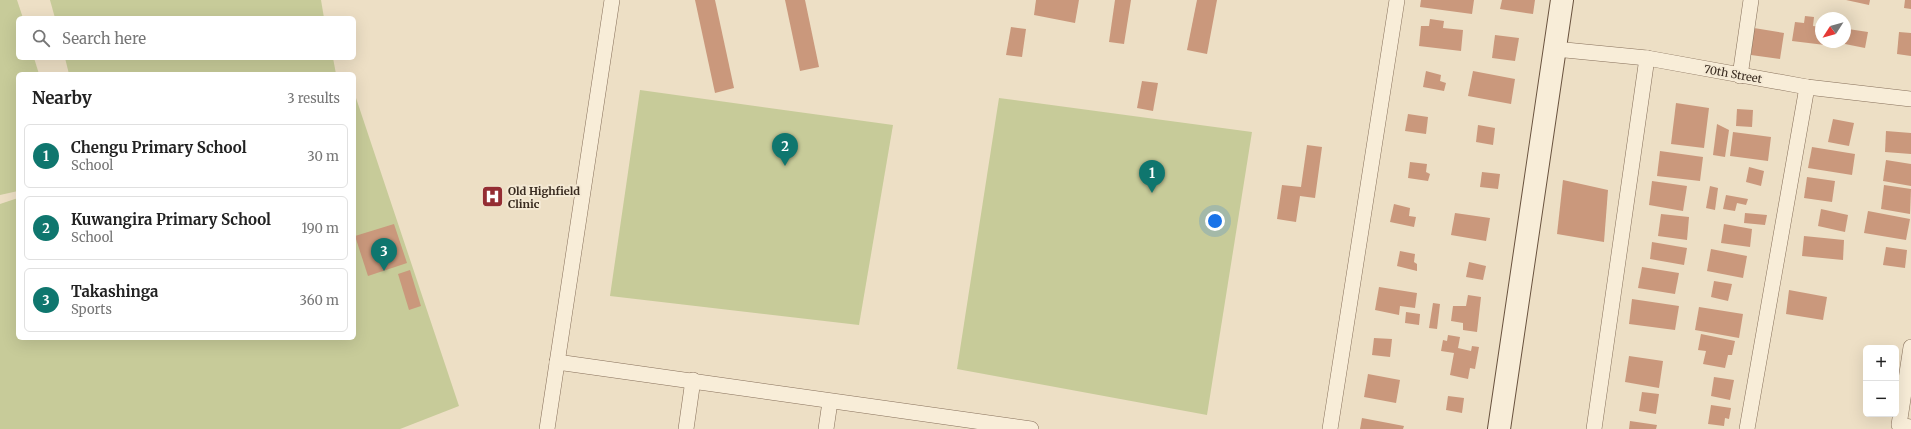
<!DOCTYPE html>
<html lang="en">
<head>
<meta charset="utf-8">
<style>
	:root { --surface:#fff; --page:#f6f6f6; --text:#222; --muted:#767676; --line:#e0e0e0; --accent:#0f766e }
	body { margin:0; font-family:Merriweather,serif; background:var(--page); color:var(--text) }
	.controls { position:absolute; right:12px; bottom:12px; display:grid; overflow:hidden; border-radius:6px; box-shadow:0 4px 16px #0002 }
	.controls button { width:36px; height:36px; display:grid; place-items:center; padding:0; border:0; border-bottom:1px solid var(--line); background:var(--surface); color:var(--text); font:20px sans-serif }
	.compass { position:absolute; left:1815px; top:12px; width:36px; height:36px; border-radius:50%; background:var(--surface); box-shadow:0 4px 16px #0002; rotate:234deg }
	.you { position:absolute; left:1215px; top:221px; width:14px; height:14px; margin:-10px; border:3px solid #fff; border-radius:50%; background:#1a73e8; box-shadow:0 0 0 6px #1a73e833 }
	.badge { display:grid; place-items:center; width:26px; height:26px; border-radius:50%; background:var(--accent); color:#fff; font-size:13px; font-weight:700 }
	.pin { position:absolute; translate:-50% -33px; filter:drop-shadow(0 1px 2px #0008) }
	.pin::after { content:''; position:absolute; top:21px; width:14px; height:12px; background:inherit; clip-path:polygon(0 0,100% 0,50% 100%) }
	.list { margin:0; padding:0; list-style:none }
	h2 { display:flex; justify-content:space-between; align-items:center; height:52px; margin:0; padding:0 16px; font-size:17px }
	h2 small { font-size:13px; font-weight:400; color:var(--muted) }
	.list li { display:grid; grid-template-columns:26px 1fr auto; gap:12px; align-items:center; box-sizing:border-box; height:64px; margin:0 8px 8px; padding:0 8px; border:1px solid var(--line); border-radius:6px }
	.list b { display:block; font-size:15px; white-space:nowrap }
	.list p { margin:0; font-size:13px; white-space:nowrap; color:var(--muted) }
	.list em { font-size:13px; font-style:normal; color:var(--muted) }
	.icon { flex:none; width:22px; height:22px; fill:none; stroke:currentColor; stroke-width:2; stroke-linecap:round; stroke-linejoin:round }
	.map { position:relative; flex:none; width:1911px; height:429px; overflow:hidden }
	.search { position:absolute; background:var(--surface); box-shadow:0 4px 16px #0002; left:16px; top:16px; width:340px; height:44px; display:flex; align-items:center; gap:10px; box-sizing:border-box; padding:0 14px; border-radius:6px; color:var(--muted); font-size:15px }
	.panel { position:absolute; background:var(--surface); box-shadow:0 4px 16px #0002; left:16px; top:72px; width:340px; height:268px; border-radius:6px }
	.map>svg:first-child { display:block }
	.green { fill:#c7cb99 }
	.building { fill:#ca987c }
	.lines { fill:none; stroke-linecap:round; stroke-linejoin:round }
	.street-casing { stroke:#87705b; stroke-width:16 }
	.secondary-casing { stroke:#69523e; stroke-width:24 }
	.street { stroke:#f8edd8; stroke-width:15 }
	.secondary { stroke:#f8edd8; stroke-width:22 }
	.labels { text-anchor:middle; dominant-baseline:central; stroke-width:4; stroke-linejoin:round; paint-order:stroke }
	.street-label { font-size:11px; fill:#382a1f; stroke:#f4e9d4 }
	.poi-label { font-size:11px; font-weight:bold; fill:#382a1f; stroke:#f4e9d4; text-anchor:start }
</style>
</head>
<body>
<div class="map">
<svg width="1911" height="429" viewBox="0 0 1911 429">
	<rect width="100%" height="100%" fill="#eddfc5"/>
	<g class="green">
		<polygon points="0,0 17,0 23,18 18,18 18,58 34,58 39,74 18,74 18,191 0,195"/>
		<polygon points="50,0 321,0 324,18 55,18"/>
		<polygon points="65,58 333,58 336,74 69,74"/>
		<polygon points="640,90 893,125 859,325 610,296"/>
		<polygon points="355,95 459,406 400,429 0,429 0,204 18,198 18,338 354,338"/>
		<polygon points="999,98 1252,132 1207,415 957,369"/>
	</g>
	<g class="building">
		<polygon points="695,0 715,0 734,88 715,93"/>
		<polygon points="785,0 805,0 819,67 800,71"/>
		<polygon points="1036,0 1079,0 1075,23 1034,15"/>
		<polygon points="1115,0 1131,0 1124,44 1109,42"/>
		<polygon points="1197,0 1217,0 1207,54 1187,50"/>
		<polygon points="1421,0 1474,0 1472,14 1420,7"/>
		<polygon points="1502,0 1535,0 1533,14 1500,9"/>
		<polygon points="1846,0 1870,0 1869,5"/>
		<polygon points="1905,0 1911,0 1911,9 1904,8"/>
		<polygon points="1805,16 1814,17 1813,26 1821,27 1821,42 1825,42 1825,45 1792,41 1795,22 1804,23"/>
		<polygon points="1430,19 1444,21 1443,28 1463,30 1461,51 1419,46 1421,26 1429,26"/>
		<polygon points="1011,27 1026,29 1022,57 1006,55"/>
		<polygon points="1754,28 1784,33 1780,59 1751,55"/>
		<polygon points="1848,29 1868,32 1865,48 1845,44"/>
		<polygon points="1899,32 1911,33 1911,56 1897,54"/>
		<polygon points="1495,35 1519,38 1515,61 1492,58"/>
		<polygon points="1426,71 1441,75 1440,81 1446,83 1444,91 1423,87"/>
		<polygon points="1473,71 1515,79 1511,104 1468,96"/>
		<polygon points="1142,81 1158,83 1153,111 1137,108"/>
		<polygon points="1676,103 1709,108 1704,148 1671,144"/>
		<polygon points="1737,109 1753,110 1752,127 1736,126"/>
		<polygon points="1408,114 1428,117 1426,134 1405,131"/>
		<polygon points="1833,119 1854,123 1849,146 1828,142"/>
		<polygon points="1717,124 1729,130 1725,157 1713,155"/>
		<polygon points="1478,125 1495,128 1493,145 1476,142"/>
		<polygon points="1886,131 1911,133 1911,154 1885,152"/>
		<polygon points="1733,132 1771,137 1768,161 1730,156"/>
		<polygon points="1307,145 1322,147 1315,198 1300,196 1296,222 1277,219 1282,185 1301,187"/>
		<polygon points="1812,147 1855,154 1852,175 1808,168"/>
		<polygon points="1660,151 1703,157 1700,181 1657,176"/>
		<polygon points="1886,160 1911,164 1911,186 1883,181"/>
		<polygon points="1410,162 1427,164 1426,172 1430,174 1428,181 1408,178"/>
		<polygon points="1749,167 1764,171 1761,186 1746,182"/>
		<polygon points="1482,172 1500,174 1498,189 1480,187"/>
		<polygon points="1807,177 1835,181 1832,202 1804,198"/>
		<polygon points="1563,180 1608,190 1604,242 1557,234"/>
		<polygon points="1652,181 1687,186 1683,211 1649,205"/>
		<polygon points="1884,185 1911,189 1910,214 1881,209"/>
		<polygon points="1710,186 1718,188 1715,210 1706,208"/>
		<polygon points="1726,195 1748,199 1746,205 1737,203 1735,211 1723,209"/>
		<polygon points="1394,204 1410,208 1409,216 1416,217 1414,227 1390,222"/>
		<polygon points="1821,209 1848,215 1845,232 1818,226"/>
		<polygon points="1868,211 1910,219 1906,240 1864,233"/>
		<polygon points="1455,213 1490,218 1486,241 1451,235"/>
		<polygon points="1745,213 1767,215 1765,225 1744,223"/>
		<polygon points="1661,214 1689,217 1687,240 1658,236"/>
		<polygon points="394,224 407,263 368,276 355,236"/>
		<polygon points="1724,224 1752,229 1750,247 1721,243"/>
		<polygon points="1804,236 1844,240 1843,260 1802,256"/>
		<polygon points="1652,242 1687,248 1684,265 1650,259"/>
		<polygon points="1886,247 1907,250 1905,268 1883,265"/>
		<polygon points="1711,249 1747,256 1743,278 1707,271"/>
		<polygon points="1400,251 1415,254 1414,262 1417,264 1417,271 1397,266"/>
		<polygon points="1469,262 1486,266 1483,280 1466,277"/>
		<polygon points="1642,267 1679,273 1675,294 1638,288"/>
		<polygon points="410,270 421,306 409,310 398,274"/>
		<polygon points="1714,281 1732,284 1728,301 1711,297"/>
		<polygon points="1379,287 1417,293 1415,308 1400,306 1399,315 1375,310"/>
		<polygon points="1789,290 1827,297 1823,320 1786,314"/>
		<polygon points="1468,295 1481,297 1477,332 1463,330 1463,323 1451,321 1453,306 1466,306"/>
		<polygon points="1632,299 1679,306 1675,330 1629,324"/>
		<polygon points="1433,303 1440,304 1437,329 1429,328"/>
		<polygon points="1699,307 1743,314 1739,338 1695,330"/>
		<polygon points="1406,312 1420,314 1419,325 1405,323"/>
		<polygon points="1701,334 1735,341 1732,355 1728,355 1725,368 1703,364 1706,351 1698,350"/>
		<polygon points="1448,335 1460,337 1458,348 1471,351 1472,346 1479,347 1475,369 1470,368 1468,379 1450,375 1454,353 1441,351 1443,340 1447,341"/>
		<polygon points="1374,338 1392,339 1390,357 1372,355"/>
		<polygon points="1629,356 1663,361 1659,388 1625,382"/>
		<polygon points="1368,374 1400,380 1396,403 1364,397"/>
		<polygon points="1714,377 1734,380 1730,400 1711,396"/>
		<polygon points="1642,392 1659,394 1656,414 1639,411"/>
		<polygon points="1448,396 1464,398 1462,413 1446,410"/>
		<polygon points="1711,405 1731,408 1729,419 1725,418 1724,426 1708,424"/>
		<polygon points="1362,418 1404,426 1403,429 1360,429"/>
		<polygon points="1630,421 1657,425 1656,429 1629,429"/>
	</g>
	<g class="lines">
		<defs>
			<g id="street">
				<polyline points="1555,49 1647,58 1807,87 1911,99"/>
				<polyline points="1740,76 1751,0"/>
				<polyline points="1911,347 1899,425 1911,427"/>
				<polyline points="557,362 1031,429"/>
				<polyline points="547,429 612,0"/>
				<polyline points="686,429 693,380"/>
				<polyline points="826,429 830,402"/>
				<polyline points="1330,429 1397,0"/>
				<polyline points="1594,429 1647,58"/>
				<polyline points="1747,429 1807,87"/>
			</g>
			<polyline id="secondary" points="1499,429 1562,0"/>
		</defs>
		<use href="#street" class="street-casing"/>
		<use href="#secondary" class="secondary-casing"/>
		<use href="#street" class="street"/>
		<use href="#secondary" class="secondary"/>
	</g>
	<defs>
		<symbol id="hospital-square" viewBox="-11 -11 22 22"><rect x="-9" y="-9" width="18" height="18" rx="4" fill="#942d33" stroke="#f4e9d4"/><path d="M-5-5h3v3.5h4V-5h3V5h-3V1.5h-4V5h-3Z" fill="#fff"/></symbol>
	</defs>
	<g fill-rule="evenodd">
		<use href="#hospital-square" x="480" y="184" width="25" height="25"/>
	</g>
	<g class="labels">
		<g class="street-label">
			<text transform="translate(1733 74) rotate(10)">70th Street</text>
		</g>
		<g class="poi-label">
			<text x="508" y="191">Old Highfield<tspan x="508" dy="13">Clinic</tspan></text>
		</g>
	</g>
</svg>
<div class="controls">
<button>+</button>
<button>−</button>
</div>
<svg class="compass" viewBox="-18 -18 36 36"><path d="M0-13l5 13h-10z" fill="#e53935"/><path d="M0 13l5-13h-10z" fill="#767676"/></svg>
<div class="you"></div>
<div class="pin badge" style="left:1152px;top:193px">1</div>
<div class="pin badge" style="left:785px;top:166px">2</div>
<div class="pin badge" style="left:384px;top:271px">3</div>
<div class="search"><svg class="icon" aria-label="search" viewBox="0 0 24 24"><circle cx="10" cy="10" r="6"/><path d="M15 15l6 6"/></svg>Search here</div>
<section class="panel">
<h2>Nearby<small>3 results</small></h2>
<ul class="list">
<li><span class="badge">1</span><div><b>Chengu Primary School</b><p>School</p></div><em>30 m</em></li>
<li><span class="badge">2</span><div><b>Kuwangira Primary School</b><p>School</p></div><em>190 m</em></li>
<li><span class="badge">3</span><div><b>Takashinga</b><p>Sports</p></div><em>360 m</em></li>
</ul>
</section>
</div>
</body>
</html>
